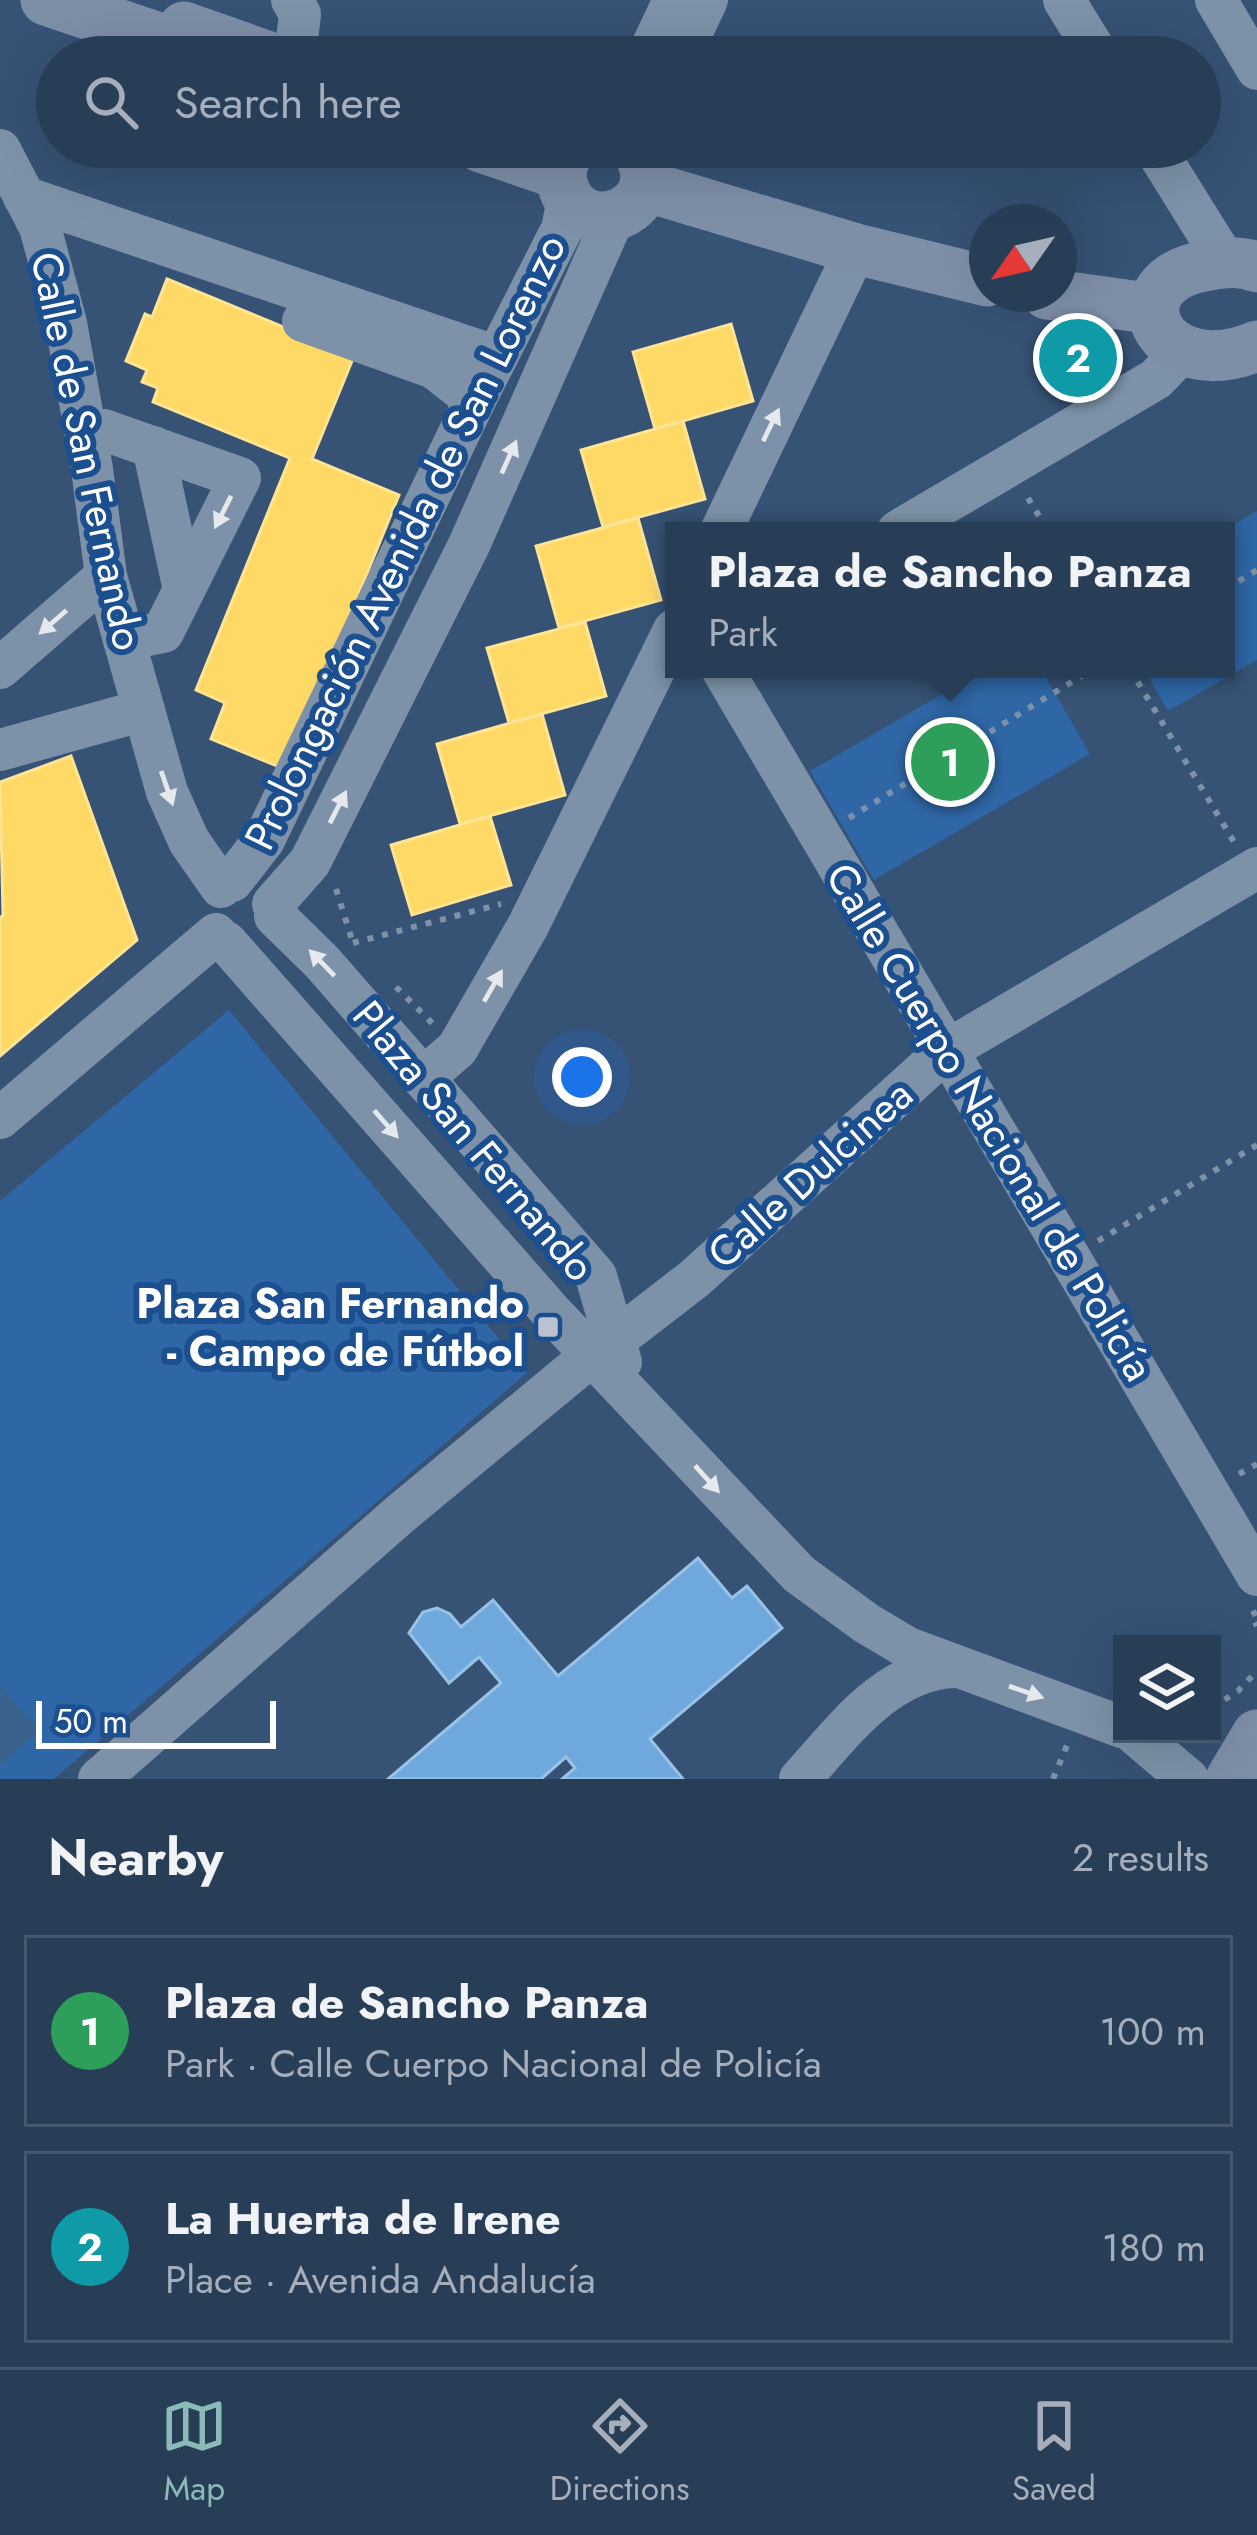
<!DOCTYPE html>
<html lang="en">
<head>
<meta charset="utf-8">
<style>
	:root { --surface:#283e57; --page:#30455d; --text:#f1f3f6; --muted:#a5aeba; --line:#44576d; --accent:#8bbbb9 }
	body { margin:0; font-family:Jost,sans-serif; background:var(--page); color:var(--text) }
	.controls { position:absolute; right:36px; bottom:36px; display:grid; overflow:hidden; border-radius:0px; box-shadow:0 12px 48px #0002 }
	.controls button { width:108px; height:108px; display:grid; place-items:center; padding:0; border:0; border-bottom:3px solid var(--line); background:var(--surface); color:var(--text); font:60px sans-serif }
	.compass { position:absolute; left:969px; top:204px; width:108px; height:108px; border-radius:50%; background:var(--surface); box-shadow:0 12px 48px #0002; rotate:236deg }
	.scale { position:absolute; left:36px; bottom:30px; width:240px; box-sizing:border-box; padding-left:12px; border:6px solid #fff; border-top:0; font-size:33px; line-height:42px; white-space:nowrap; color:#fff; -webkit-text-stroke:9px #1b4f8f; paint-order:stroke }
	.you { position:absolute; left:582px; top:1077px; width:42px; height:42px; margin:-30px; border:9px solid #fff; border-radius:50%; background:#1a73e8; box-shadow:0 0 0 18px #1a73e833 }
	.badge { display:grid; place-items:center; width:78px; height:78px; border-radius:50%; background:var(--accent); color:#fff; font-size:39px; font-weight:700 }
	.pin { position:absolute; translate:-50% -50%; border:6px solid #fff; box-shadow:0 3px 12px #0006 }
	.popup { position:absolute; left:665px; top:522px; width:570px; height:156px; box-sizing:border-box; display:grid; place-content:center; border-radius:0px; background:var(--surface); filter:drop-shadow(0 3px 9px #0005); font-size:39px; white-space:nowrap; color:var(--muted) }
	.popup b { font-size:45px; color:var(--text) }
	.popup::after { content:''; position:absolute; left:50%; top:100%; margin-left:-24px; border:24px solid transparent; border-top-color:var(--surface) }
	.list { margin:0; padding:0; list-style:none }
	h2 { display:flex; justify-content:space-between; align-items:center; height:156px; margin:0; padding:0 48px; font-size:51px }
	h2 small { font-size:39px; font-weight:400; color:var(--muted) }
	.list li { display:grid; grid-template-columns:78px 1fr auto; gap:36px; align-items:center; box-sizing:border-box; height:192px; margin:0 24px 24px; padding:0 24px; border:3px solid var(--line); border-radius:0px }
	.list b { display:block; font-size:45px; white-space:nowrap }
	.list p { margin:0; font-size:39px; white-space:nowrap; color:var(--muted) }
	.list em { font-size:39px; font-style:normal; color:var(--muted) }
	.icon { flex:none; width:66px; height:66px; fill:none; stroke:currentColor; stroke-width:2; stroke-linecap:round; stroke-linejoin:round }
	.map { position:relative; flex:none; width:1257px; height:1779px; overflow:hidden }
	.search { position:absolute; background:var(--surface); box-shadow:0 12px 48px #0002; left:36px; right:36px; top:36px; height:132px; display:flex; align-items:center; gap:30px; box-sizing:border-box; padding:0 42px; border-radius:66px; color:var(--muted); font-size:45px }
	.sheet { height:588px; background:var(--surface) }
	nav { display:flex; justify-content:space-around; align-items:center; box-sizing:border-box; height:168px; border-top:3px solid var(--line); background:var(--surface); font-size:33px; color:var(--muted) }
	nav a { display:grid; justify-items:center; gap:6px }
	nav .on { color:var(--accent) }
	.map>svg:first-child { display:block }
	.green { fill:#2f66a5 }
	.water { fill:#3b618d }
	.homes { fill:#ffd966; stroke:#ffe494; stroke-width:3 }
	.schools { fill:#6fa8dc; stroke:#9ac2e6; stroke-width:3 }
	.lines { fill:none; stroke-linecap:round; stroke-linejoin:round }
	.path { stroke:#7d92a8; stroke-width:6; stroke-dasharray:6 9; stroke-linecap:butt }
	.minor { stroke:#7d92a8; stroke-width:42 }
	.major { stroke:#7d8ea7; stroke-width:51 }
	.oneway { fill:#e5e9ee }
	.poi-dot { fill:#b9c2ce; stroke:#1b4f8f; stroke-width:4.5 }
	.labels { text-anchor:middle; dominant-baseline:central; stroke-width:12; stroke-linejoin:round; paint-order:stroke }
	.street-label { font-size:42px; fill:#fff; stroke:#1b4f8f }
	.poi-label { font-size:42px; font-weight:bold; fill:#fff; stroke:#1b4f8f; text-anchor:end }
</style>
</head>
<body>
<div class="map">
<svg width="1257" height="1779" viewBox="0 0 1257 1779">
	<rect width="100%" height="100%" fill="#365274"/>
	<g class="green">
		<polygon points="1257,511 1257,660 1168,711 1144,669 1226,669 1226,531 1222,531"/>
		<polygon points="985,669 1041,669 1090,754 874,880 810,771"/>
		<polygon points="229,1010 527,1373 54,1779 0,1779 0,1201"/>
	</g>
	<polygon class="water" points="0,1685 39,1731 0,1764"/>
	<g class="homes">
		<polygon points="167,279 354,356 312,459 399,495 287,770 211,739 225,703 196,690 290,458 153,402 158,388 142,382 147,370 126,361 145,314 152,317"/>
		<polygon points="731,324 753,401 655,429 633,352"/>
		<polygon points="683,421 705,499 603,527 581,450"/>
		<polygon points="638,518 661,600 559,628 536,546"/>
		<polygon points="585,622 606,696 509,723 487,648"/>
		<polygon points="542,714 565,795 460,824 437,744"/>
		<polygon points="71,756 137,940 0,1056 0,918 3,915 0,782"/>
		<polygon points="490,816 511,885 412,915 391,845"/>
	</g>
	<polygon class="schools" points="698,1558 732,1598 747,1586 782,1628 650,1739 683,1779 562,1779 575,1768 566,1757 541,1779 388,1779 501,1683 479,1657 449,1683 409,1633 423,1612 437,1608 450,1614 461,1627 493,1600 558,1676"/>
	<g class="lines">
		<g class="path">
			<polyline points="1028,498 1048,531"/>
			<polyline points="1226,589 1257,570"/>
			<polyline points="1130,669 1234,842"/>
			<polyline points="849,818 1093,669"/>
			<polyline points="336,889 352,940"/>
			<polyline points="353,943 501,904"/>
			<polyline points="396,987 433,1024"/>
			<polyline points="1098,1241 1257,1145"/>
			<polyline points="1239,1474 1257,1464"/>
			<polyline points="1257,1612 1251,1615 1257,1626"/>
			<polyline points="1212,1708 1238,1691 1257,1671"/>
			<polyline points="1053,1779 1068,1743"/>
		</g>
		<g class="minor">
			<polyline points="292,0 300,14 295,57"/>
			<polyline points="1064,0 1099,57"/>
			<polyline points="1216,0 1257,69"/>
			<polyline points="647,57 674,0"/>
			<polyline points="680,57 707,0"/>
			<polyline points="1154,147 1220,253 1233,262"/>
			<polyline points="0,150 40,227 66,323 92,469 106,576 167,792 189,841 221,887"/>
			<polyline points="24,197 497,357"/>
			<polyline points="303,321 434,368 475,400"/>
			<polyline points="86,433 104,430 240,478 163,632 124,640"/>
			<polyline points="153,447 184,590"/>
			<polyline points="721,531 856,249"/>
			<polyline points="898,531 1156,379 1182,352"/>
			<polyline points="0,668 106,576"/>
			<polyline points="722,669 1257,1575"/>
			<polyline points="0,750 144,710"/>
			<polyline points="232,881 264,840 475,400 562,229 568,199"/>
			<polyline points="273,904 310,862 469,545 610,226 624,213"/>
			<polyline points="275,916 322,962 596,1276 621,1362"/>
			<polyline points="226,942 553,1314 799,1574 866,1623 908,1648 1122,1727"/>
			<polyline points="423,1078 457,1049 528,926 674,630"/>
			<polyline points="0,1118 216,934"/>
			<polyline points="615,1340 694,1279 946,1051 1257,868"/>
			<polyline points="1135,1734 1188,1779"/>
			<polyline points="99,1779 399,1515 591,1356"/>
			<path d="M 800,1779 C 843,1732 885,1671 953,1667"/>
		</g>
		<g class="major">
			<polyline points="46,0 215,57"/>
			<polyline points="184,27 269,57"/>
			<polyline points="481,147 560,174"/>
			<path d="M 573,147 C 564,157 559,169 562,183 C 580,250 678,207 635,147"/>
			<polyline points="645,186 856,249 987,281"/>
			<path d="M 1257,267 C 1240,261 1227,262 1210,265 C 1108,280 1157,388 1257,346"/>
			<polyline points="1047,294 1154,309"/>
			<polyline points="1231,1779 1257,1735"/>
		</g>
	</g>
	<defs><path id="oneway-solid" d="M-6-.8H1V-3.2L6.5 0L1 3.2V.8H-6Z" transform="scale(3)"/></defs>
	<g class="oneway">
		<use href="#oneway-solid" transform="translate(771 425) rotate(-64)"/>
		<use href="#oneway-solid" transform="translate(509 457) rotate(-66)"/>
		<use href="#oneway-solid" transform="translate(223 512) rotate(117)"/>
		<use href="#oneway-solid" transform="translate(53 622) rotate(139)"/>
		<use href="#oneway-solid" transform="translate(167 788) rotate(71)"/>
		<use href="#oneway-solid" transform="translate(338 807) rotate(-63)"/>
		<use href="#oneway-solid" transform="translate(322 963) rotate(-134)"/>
		<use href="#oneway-solid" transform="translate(493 986) rotate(-60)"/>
		<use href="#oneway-solid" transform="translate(386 1124) rotate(49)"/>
		<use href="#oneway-solid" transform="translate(707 1479) rotate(48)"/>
		<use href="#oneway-solid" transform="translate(1026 1692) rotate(19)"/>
	</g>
	<rect class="poi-dot" x="536" y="1315" width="24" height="24" rx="6"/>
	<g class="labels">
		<g class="street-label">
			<text transform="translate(87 451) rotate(78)">Calle de San Fernando</text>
			<text transform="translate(405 542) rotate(-64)">Prolongación Avenida de San Lorenzo</text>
			<text transform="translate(990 1122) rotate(59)">Calle Cuerpo Nacional de Policía</text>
			<text transform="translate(474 1141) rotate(50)">Plaza San Fernando</text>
			<text transform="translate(810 1174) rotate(-42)">Calle Dulcinea</text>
		</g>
		<g class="poi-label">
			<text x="524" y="1303">Plaza San Fernando<tspan x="524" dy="48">- Campo de Fútbol</tspan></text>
		</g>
	</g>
</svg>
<div class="controls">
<button><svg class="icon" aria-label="layers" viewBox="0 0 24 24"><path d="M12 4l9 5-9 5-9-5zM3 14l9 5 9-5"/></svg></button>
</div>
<svg class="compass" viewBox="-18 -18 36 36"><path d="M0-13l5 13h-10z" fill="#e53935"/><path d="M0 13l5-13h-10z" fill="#a5aeba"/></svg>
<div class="scale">50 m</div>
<div class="you"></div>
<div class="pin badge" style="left:950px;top:762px;background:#2e9e5b">1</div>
<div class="popup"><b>Plaza de Sancho Panza</b>Park</div>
<div class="pin badge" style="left:1078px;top:358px;background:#0f9aa8">2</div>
<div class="search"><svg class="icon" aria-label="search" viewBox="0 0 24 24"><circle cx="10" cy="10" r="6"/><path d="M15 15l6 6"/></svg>Search here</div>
</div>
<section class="sheet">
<h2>Nearby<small>2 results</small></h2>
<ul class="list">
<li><span class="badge" style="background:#2e9e5b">1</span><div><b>Plaza de Sancho Panza</b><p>Park · Calle Cuerpo Nacional de Policía</p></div><em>100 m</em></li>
<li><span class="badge" style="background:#0f9aa8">2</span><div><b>La Huerta de Irene</b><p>Place · Avenida Andalucía</p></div><em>180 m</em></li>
</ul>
</section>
<nav>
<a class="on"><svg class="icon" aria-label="map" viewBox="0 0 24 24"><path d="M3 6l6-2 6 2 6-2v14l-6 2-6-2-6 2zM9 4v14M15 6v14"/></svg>Map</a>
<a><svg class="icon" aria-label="directions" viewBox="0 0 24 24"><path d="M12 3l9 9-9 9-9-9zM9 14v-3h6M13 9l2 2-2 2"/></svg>Directions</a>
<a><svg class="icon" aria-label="saved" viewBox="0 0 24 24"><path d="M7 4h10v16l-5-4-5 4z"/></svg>Saved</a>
</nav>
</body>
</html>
